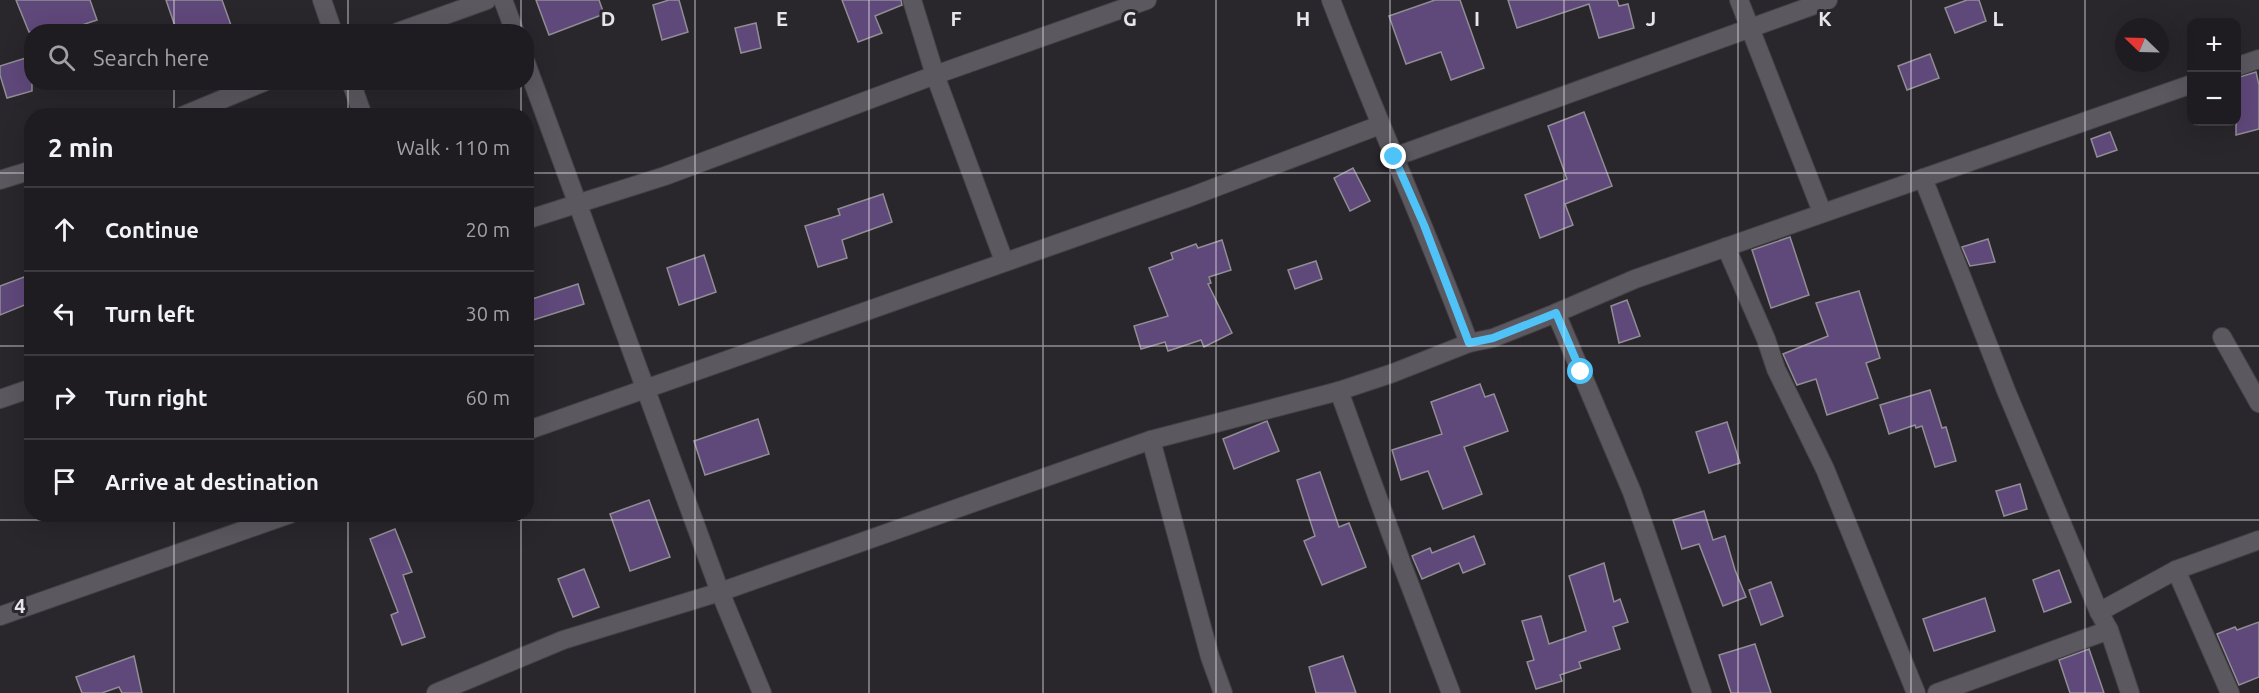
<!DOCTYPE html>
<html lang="en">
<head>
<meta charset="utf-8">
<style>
	:root { --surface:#1f1c21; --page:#2c292e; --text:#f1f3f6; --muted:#a1a1a5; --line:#3c3a3f }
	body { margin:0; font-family:Ubuntu,sans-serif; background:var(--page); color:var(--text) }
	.controls { position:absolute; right:18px; top:18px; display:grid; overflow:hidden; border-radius:12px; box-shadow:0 6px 24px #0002 }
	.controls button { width:54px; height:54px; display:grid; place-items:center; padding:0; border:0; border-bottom:2px solid var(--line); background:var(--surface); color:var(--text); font:30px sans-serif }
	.compass { position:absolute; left:2115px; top:18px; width:54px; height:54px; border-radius:50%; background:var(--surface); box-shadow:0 6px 24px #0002; rotate:293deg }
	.stop { position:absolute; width:18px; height:18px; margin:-14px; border:4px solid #4fc3f7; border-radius:50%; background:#fff }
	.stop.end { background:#4fc3f7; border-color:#fff; box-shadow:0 2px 6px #0008 }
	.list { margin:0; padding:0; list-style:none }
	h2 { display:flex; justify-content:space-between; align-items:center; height:78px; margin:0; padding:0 24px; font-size:26px }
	h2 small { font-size:20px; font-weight:400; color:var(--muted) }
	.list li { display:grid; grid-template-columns:39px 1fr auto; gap:18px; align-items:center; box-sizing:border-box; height:84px; padding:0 24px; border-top:2px solid var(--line) }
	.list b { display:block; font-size:22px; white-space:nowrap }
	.list em { font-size:20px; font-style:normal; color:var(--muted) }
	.icon { flex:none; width:33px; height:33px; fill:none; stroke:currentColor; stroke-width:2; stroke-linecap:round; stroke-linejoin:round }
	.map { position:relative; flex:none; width:2259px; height:693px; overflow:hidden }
	.search { position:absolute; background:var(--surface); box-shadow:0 6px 24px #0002; left:24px; top:24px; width:510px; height:66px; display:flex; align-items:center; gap:15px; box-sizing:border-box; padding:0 21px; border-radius:24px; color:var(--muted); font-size:22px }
	.panel { position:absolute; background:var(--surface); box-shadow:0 6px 24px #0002; left:24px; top:108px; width:510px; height:414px; border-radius:24px }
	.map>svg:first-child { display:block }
	.building { fill:#5f487a; stroke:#908d94; stroke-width:1.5 }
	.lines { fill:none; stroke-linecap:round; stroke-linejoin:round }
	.minor-casing { stroke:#444247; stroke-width:20 }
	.minor { stroke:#5b585f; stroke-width:18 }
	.route { stroke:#4fc3f7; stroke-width:8 }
	.grid { fill:none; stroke:#e7e5e9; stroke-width:1.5; stroke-opacity:0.55 }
	.grid-label { font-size:20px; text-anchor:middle; font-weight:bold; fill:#e7e5e9; stroke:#29262c; stroke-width:6; stroke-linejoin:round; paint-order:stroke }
</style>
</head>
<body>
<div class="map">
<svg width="2259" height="693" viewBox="0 0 2259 693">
	<rect width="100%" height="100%" fill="#29262c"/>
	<g class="building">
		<polygon points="16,0 90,0 97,20 61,32 29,32"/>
		<polygon points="166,0 222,0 232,28 222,32 177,32"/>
		<polygon points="536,0 599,0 604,14 549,35"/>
		<polygon points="669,0 679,0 688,32 662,40 653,5"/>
		<polygon points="842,0 901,0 902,5 875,16 882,33 858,42"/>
		<polygon points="1435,0 1460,0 1484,68 1451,80 1441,52 1406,64 1389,16"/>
		<polygon points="1508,0 1617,0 1619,6 1628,4 1634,28 1599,38 1589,4 1517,28"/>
		<polygon points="1967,0 1979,0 1986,21 1955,33 1945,8"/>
		<polygon points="756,23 761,48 741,53 735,28"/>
		<polygon points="1930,54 1939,78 1907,90 1898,66"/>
		<polygon points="32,56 32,91 7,98 0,75 0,66"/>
		<polygon points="2256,72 2259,85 2259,129 2236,135 2236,78"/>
		<polygon points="1584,112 1612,186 1565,204 1573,225 1540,238 1525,195 1567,179 1548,126"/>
		<polygon points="2110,132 2117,150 2097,157 2091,139"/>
		<polygon points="1353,168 1370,201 1350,211 1334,178"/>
		<polygon points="883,194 892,222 842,240 847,258 818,267 805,226 840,215 838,209"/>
		<polygon points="1790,237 1809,295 1771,308 1752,250"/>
		<polygon points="1988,239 1995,262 1970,266 1962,247"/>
		<polygon points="1222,240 1231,270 1209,277 1211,283 1208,284 1232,333 1204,347 1201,340 1168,351 1165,342 1141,349 1134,326 1168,316 1149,268 1173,259 1171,253 1196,244 1198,248"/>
		<polygon points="704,255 716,292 679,305 667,268"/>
		<polygon points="1316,261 1322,279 1295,289 1288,270"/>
		<polygon points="32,274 32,302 0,315 0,286"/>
		<polygon points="578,284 584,304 530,321 526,301"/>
		<polygon points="1859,291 1880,358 1866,363 1878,398 1827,415 1816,379 1797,385 1783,354 1828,336 1816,303"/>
		<polygon points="1627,300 1640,336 1619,343 1611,306"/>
		<polygon points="1480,384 1485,397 1494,394 1508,431 1464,447 1482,494 1443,509 1428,471 1401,480 1392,450 1442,434 1431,402"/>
		<polygon points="1930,390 1942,428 1946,427 1956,461 1935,467 1922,426 1916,428 1915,425 1889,434 1880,405"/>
		<polygon points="758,419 769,454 705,475 694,441"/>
		<polygon points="1267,421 1279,451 1234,469 1223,439"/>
		<polygon points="1727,422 1740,463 1709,473 1696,432"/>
		<polygon points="1320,472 1339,527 1349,523 1366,567 1322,585 1304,541 1315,536 1297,480"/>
		<polygon points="2020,484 2027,509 2004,516 1996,491"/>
		<polygon points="649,500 670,557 630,571 610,514"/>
		<polygon points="1704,511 1713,540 1725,536 1735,570 1746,597 1723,606 1699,544 1682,549 1673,520"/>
		<polygon points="395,529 412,572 403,575 425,637 402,645 391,615 398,612 370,539"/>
		<polygon points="1474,536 1485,564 1463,573 1459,563 1422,579 1412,556 1430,548 1432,553"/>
		<polygon points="1604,563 1614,602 1620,599 1628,622 1613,627 1620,649 1579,662 1581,668 1560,675 1562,681 1536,689 1527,662 1534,660 1522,621 1541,616 1549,644 1586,631 1569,576"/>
		<polygon points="584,569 599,607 573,617 558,579"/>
		<polygon points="2059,570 2071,602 2044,612 2033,580"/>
		<polygon points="1771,582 1783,616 1761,625 1749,590"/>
		<polygon points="1985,598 1995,631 1934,651 1923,619"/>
		<polygon points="2259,622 2259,677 2239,685 2217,634 2235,627 2237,630"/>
		<polygon points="1755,644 1771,693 1731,693 1719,655"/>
		<polygon points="2089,649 2104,693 2070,693 2059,660"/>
		<polygon points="134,656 142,693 122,693 119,687 102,693 82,693 76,677"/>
		<polygon points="1343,656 1356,693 1316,693 1309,667"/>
	</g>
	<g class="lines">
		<defs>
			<g id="minor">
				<polyline points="322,0 333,32"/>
				<polyline points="503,0 515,32"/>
				<polyline points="912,0 935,75 1004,261"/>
				<path d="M 1331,0 C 1375,115 1426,228 1469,343"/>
				<polyline points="1739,0 1822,212"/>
				<polyline points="398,32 487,0"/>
				<polyline points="526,63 720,592 762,693"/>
				<polyline points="2236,67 2259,59"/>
				<polyline points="351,82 363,116"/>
				<polyline points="182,116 264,82"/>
				<polyline points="1394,157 1828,0"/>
				<polyline points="1923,178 2007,393 2099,612 2109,630 2130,693"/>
				<polyline points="0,180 32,170"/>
				<polyline points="526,220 665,176 935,75 1147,0"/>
				<polyline points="1726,247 1766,339 1776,369 1825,469 1916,693"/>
				<polyline points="1556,313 1632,492 1702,693"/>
				<polyline points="2222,337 2259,403"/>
				<polyline points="1339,391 1403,567 1451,693"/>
				<polyline points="0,399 32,388"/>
				<polyline points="526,431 1190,197 1380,125"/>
				<polyline points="1151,440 1210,657 1223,693"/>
				<polyline points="2176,570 2230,693"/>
				<polyline points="2099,612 2176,570 2259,540"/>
				<polyline points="0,616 290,514"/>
				<polyline points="436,693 563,640 720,592 1151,440 1339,391 1393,373 1469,343 1493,338 1556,313 1635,279 2192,84"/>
				<polyline points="1937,693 2109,630"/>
			</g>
		</defs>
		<use href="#minor" class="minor-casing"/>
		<use href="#minor" class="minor"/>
	</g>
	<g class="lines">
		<polyline class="route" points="1394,157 1424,225 1469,343 1493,338 1556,313 1581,372"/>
	</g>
	<path class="grid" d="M 174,0 L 174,32M 348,0 L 348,32M 521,0 L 521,32M 695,0 L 695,693M 869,0 L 869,693M 1043,0 L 1043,693M 1216,0 L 1216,693M 1390,0 L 1390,693M 1564,0 L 1564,693M 1738,0 L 1738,693M 1911,0 L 1911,693M 2085,0 L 2085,693M 174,82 L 174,116M 348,82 L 348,116M 521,82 L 521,116M 0,173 L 32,173M 526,173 L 2259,173M 0,346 L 32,346M 526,346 L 2259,346M 174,514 L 174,693M 348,514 L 348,693M 521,514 L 521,693M 0,520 L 2259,520"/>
	<g class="grid-label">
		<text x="608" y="26">D</text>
		<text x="782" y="26">E</text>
		<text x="956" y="26">F</text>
		<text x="1130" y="26">G</text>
		<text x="1303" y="26">H</text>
		<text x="1477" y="26">I</text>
		<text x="1651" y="26">J</text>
		<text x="1825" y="26">K</text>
		<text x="1998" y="26">L</text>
		<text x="20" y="613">4</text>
	</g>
</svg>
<div class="controls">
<button>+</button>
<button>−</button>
</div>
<svg class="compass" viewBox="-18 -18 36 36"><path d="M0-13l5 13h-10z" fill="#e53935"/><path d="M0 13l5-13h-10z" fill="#a1a1a5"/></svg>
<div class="stop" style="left:1581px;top:372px"></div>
<div class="stop end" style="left:1394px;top:157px"></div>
<div class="search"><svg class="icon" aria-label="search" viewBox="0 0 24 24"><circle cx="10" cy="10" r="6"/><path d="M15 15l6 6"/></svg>Search here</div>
<section class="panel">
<h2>2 min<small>Walk · 110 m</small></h2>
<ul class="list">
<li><svg class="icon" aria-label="ahead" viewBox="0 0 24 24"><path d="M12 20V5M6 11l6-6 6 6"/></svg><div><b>Continue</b></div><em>20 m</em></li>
<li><svg class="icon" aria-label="left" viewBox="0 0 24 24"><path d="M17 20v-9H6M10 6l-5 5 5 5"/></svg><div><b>Turn left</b></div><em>30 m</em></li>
<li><svg class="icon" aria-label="right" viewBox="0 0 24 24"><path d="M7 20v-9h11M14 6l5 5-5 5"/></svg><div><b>Turn right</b></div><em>60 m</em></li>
<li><svg class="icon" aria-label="arrive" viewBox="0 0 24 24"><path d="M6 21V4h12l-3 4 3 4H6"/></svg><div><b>Arrive at destination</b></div></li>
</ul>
</section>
</div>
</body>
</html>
